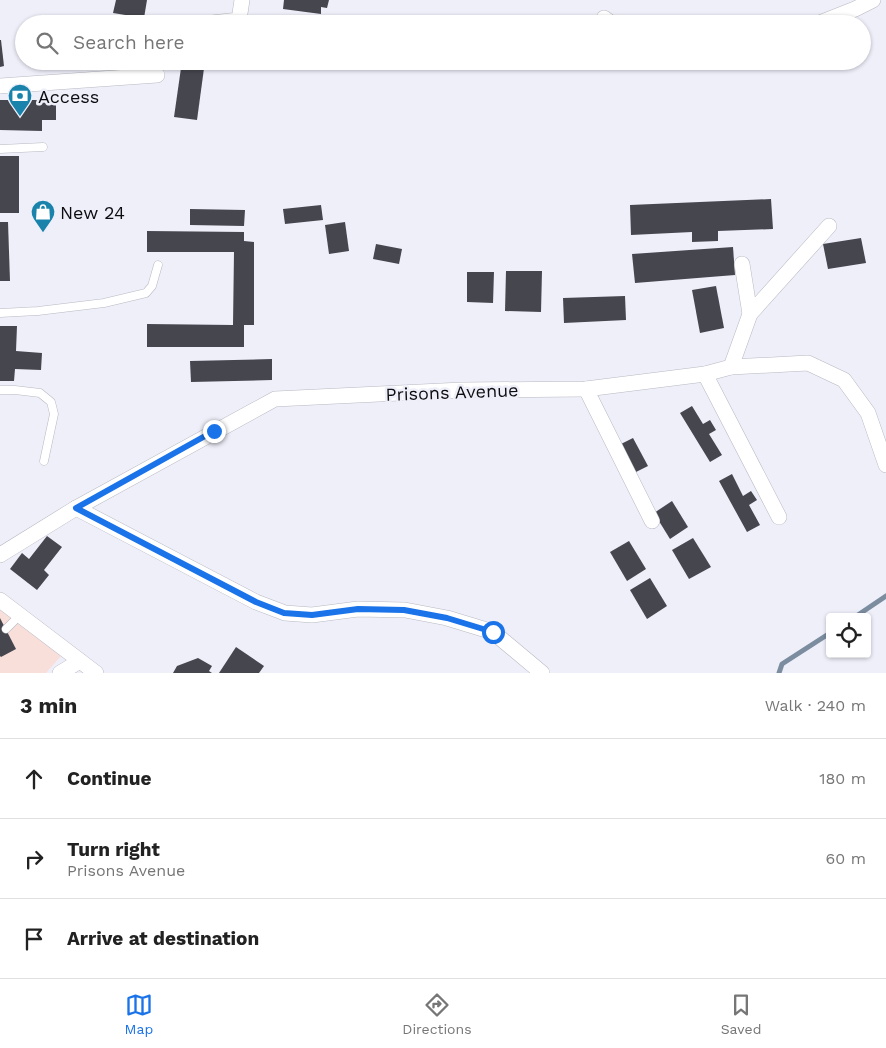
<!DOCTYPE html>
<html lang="en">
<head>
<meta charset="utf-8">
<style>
	:root { --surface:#fff; --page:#f6f6f6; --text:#222; --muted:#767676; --line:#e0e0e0; --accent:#1a73e8 }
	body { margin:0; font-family:"Work Sans",sans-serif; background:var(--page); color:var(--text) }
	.controls { position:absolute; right:15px; bottom:15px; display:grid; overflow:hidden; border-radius:5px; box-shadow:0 1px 4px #0004 }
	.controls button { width:45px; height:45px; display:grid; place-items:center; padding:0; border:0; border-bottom:1px solid var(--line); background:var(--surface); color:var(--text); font:25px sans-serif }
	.stop { position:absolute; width:15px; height:15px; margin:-11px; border:4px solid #1a73e8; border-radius:50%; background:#fff }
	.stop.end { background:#1a73e8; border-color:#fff; box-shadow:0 1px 5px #0008 }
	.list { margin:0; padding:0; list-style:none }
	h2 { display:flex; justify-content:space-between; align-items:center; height:65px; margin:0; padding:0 20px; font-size:21px }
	h2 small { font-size:16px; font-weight:400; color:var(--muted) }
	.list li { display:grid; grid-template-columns:32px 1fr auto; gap:15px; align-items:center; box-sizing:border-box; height:80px; padding:0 20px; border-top:1px solid var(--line) }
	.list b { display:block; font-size:19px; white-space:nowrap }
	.list p { margin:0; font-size:16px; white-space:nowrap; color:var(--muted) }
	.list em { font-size:16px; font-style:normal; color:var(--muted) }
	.icon { flex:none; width:28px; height:28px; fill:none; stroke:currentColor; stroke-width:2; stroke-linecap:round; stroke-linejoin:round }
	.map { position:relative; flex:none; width:886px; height:673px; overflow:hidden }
	.search { position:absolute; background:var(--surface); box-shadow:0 1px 4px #0004; left:15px; right:15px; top:15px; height:55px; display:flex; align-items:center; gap:12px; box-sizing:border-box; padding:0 18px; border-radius:28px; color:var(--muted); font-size:19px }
	.sheet { height:305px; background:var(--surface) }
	nav { display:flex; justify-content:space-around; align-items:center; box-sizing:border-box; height:70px; border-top:1px solid var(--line); background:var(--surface); font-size:14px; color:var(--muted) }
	nav a { display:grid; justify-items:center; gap:2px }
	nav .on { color:var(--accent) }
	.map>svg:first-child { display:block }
	.commercial { fill:#f9dfda }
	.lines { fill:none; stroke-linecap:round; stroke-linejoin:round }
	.stream { stroke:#7c8da0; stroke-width:5 }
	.building { fill:#45464e }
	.service-casing { stroke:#b8b9c3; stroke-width:9 }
	.minor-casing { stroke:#b8b9c3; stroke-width:16 }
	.service { stroke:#fff; stroke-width:8 }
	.minor { stroke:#fff; stroke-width:15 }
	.route { stroke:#1a73e8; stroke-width:6 }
	.labels { text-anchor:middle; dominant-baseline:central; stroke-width:5; stroke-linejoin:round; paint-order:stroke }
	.poi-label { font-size:18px; fill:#0d0d11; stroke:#eeeff9; text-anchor:start }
	.street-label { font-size:18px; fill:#0d0d11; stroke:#eeeff9 }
</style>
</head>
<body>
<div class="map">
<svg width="886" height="673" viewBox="0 0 886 673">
	<rect width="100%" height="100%" fill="#eeeff9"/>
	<polygon class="commercial" points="0,609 61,656 46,673 0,673"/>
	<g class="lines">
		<g class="stream">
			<polyline points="855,617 886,596"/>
			<polyline points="779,673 782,664 830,633"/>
		</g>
	</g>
	<g class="building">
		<polygon points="116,0 147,0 144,18 113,13"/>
		<polygon points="284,0 329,0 327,8 321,7 321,14 283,9"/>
		<polygon points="0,40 1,40 4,66 0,67"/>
		<polygon points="182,61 205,61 197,120 174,117"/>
		<polygon points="0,100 56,100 56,120 42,120 42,131 0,130"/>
		<rect x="0" y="156" width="19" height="57"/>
		<polygon points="771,199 773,229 718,231 718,241 692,242 692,232 631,235 630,205"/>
		<polygon points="321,205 323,220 285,224 283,209"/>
		<polygon points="190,209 245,210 244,226 190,225"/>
		<polygon points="0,222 8,222 10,281 0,281"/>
		<polygon points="345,222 349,251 329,254 325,225"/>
		<polygon points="147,231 244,232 244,241 254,242 254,325 244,325 244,347 147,347 147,324 233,325 234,252 147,252"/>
		<polygon points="861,238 866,263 828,269 823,244"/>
		<polygon points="376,244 402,249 399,264 373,259"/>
		<polygon points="733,247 735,275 635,283 632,254"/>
		<polygon points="506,271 542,271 541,312 505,311"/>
		<polygon points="467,272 494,272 493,303 467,302"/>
		<polygon points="716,286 724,328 700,333 692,290"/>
		<polygon points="625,296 626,320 564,323 563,298"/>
		<polygon points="0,326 17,326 16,351 42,353 41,370 15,369 14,381 0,381"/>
		<polygon points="272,359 272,380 191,382 190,361"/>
		<polygon points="692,406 703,424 710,420 716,430 709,434 722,455 710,462 680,413"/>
		<polygon points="633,438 648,466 630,475 615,447"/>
		<polygon points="732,474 743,496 751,491 757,500 749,505 760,525 747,532 719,481"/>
		<polygon points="672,501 688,527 670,539 654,513"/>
		<polygon points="47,536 62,547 44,570 49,575 37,590 10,569 22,553 29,559"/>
		<polygon points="693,538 711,567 689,579 672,550"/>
		<polygon points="629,541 646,569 627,581 610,552"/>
		<polygon points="650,578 667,606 647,619 630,590"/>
		<polygon points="0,618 16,649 1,657 0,656"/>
		<polygon points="236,647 264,666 259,673 219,673"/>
		<polygon points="198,658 212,666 209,671 212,673 173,673 177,666"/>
	</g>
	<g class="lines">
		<defs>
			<g id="service">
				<polyline points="0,149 43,147"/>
				<polyline points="0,313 38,311 104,303 146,293 152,286 158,265"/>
				<polyline points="0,390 15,390 40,393 51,402 54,414 44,461"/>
				<polyline points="6,629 20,615"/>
			</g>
			<g id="minor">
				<polyline points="604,18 612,24"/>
				<polyline points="203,24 239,20 242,0"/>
				<polyline points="817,24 855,9 873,0"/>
				<polyline points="0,86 157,75"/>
				<polyline points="742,264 750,314"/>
				<polyline points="731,367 750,314 829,226"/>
				<polyline points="705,374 779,517"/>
				<polyline points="586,389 652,521"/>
				<polyline points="76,508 256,602 285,613 312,615 358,609 405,610 447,618 493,632 542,673"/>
				<polyline points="0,555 76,508 275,399 462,390 586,389 705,374 731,367 808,363 844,380 868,413 886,465"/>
				<polyline points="0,600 96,673"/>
				<polyline points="60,673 80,661"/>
			</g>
		</defs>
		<use href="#service" class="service-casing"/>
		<use href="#minor" class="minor-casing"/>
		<use href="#service" class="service"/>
		<use href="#minor" class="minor"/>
	</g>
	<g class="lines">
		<polyline class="route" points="214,431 76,508 256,602 284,613 312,615 358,609 404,610 447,618 493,632"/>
	</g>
	<defs>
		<symbol id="bank-pin" viewBox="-11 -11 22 30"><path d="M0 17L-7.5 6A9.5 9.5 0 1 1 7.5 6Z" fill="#1983ac" stroke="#eeeff9"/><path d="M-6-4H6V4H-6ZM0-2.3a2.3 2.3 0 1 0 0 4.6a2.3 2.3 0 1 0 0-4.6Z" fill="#fff"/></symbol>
		<symbol id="shop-pin" viewBox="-11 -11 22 30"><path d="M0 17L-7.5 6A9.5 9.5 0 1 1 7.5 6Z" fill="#1983ac" stroke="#eeeff9"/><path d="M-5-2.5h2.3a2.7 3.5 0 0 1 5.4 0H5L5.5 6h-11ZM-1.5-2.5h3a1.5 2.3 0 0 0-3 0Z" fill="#fff"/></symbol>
	</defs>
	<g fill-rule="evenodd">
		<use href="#bank-pin" x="6" y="82" width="28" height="38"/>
		<use href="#shop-pin" x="29" y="198" width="28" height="38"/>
	</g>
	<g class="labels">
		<g class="poi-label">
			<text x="38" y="96">Access</text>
			<text x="60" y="212">New 24</text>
		</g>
		<g class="street-label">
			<text transform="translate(452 392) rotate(-2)">Prisons Avenue</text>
		</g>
	</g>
</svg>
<div class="controls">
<button><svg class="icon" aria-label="locate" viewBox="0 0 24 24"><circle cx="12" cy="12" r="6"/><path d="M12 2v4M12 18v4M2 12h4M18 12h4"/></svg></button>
</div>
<div class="stop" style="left:493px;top:632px"></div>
<div class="stop end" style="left:214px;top:431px"></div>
<div class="search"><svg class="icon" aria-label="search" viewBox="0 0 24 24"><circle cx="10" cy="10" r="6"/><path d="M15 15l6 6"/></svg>Search here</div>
</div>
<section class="sheet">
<h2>3 min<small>Walk · 240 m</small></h2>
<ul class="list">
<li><svg class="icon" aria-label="ahead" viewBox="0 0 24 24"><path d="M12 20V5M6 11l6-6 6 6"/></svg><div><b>Continue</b></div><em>180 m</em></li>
<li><svg class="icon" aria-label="right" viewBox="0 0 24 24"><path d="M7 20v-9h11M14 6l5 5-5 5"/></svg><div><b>Turn right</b><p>Prisons Avenue</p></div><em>60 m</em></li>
<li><svg class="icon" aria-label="arrive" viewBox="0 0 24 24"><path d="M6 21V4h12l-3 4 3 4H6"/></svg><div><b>Arrive at destination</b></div></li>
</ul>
</section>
<nav>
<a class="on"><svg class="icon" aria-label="map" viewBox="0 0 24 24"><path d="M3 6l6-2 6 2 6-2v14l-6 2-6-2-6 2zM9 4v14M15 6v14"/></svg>Map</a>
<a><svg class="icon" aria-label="directions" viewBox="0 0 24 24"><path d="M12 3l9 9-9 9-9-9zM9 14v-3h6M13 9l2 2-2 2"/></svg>Directions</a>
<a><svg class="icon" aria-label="saved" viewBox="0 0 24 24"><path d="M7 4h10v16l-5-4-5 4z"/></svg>Saved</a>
</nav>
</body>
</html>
